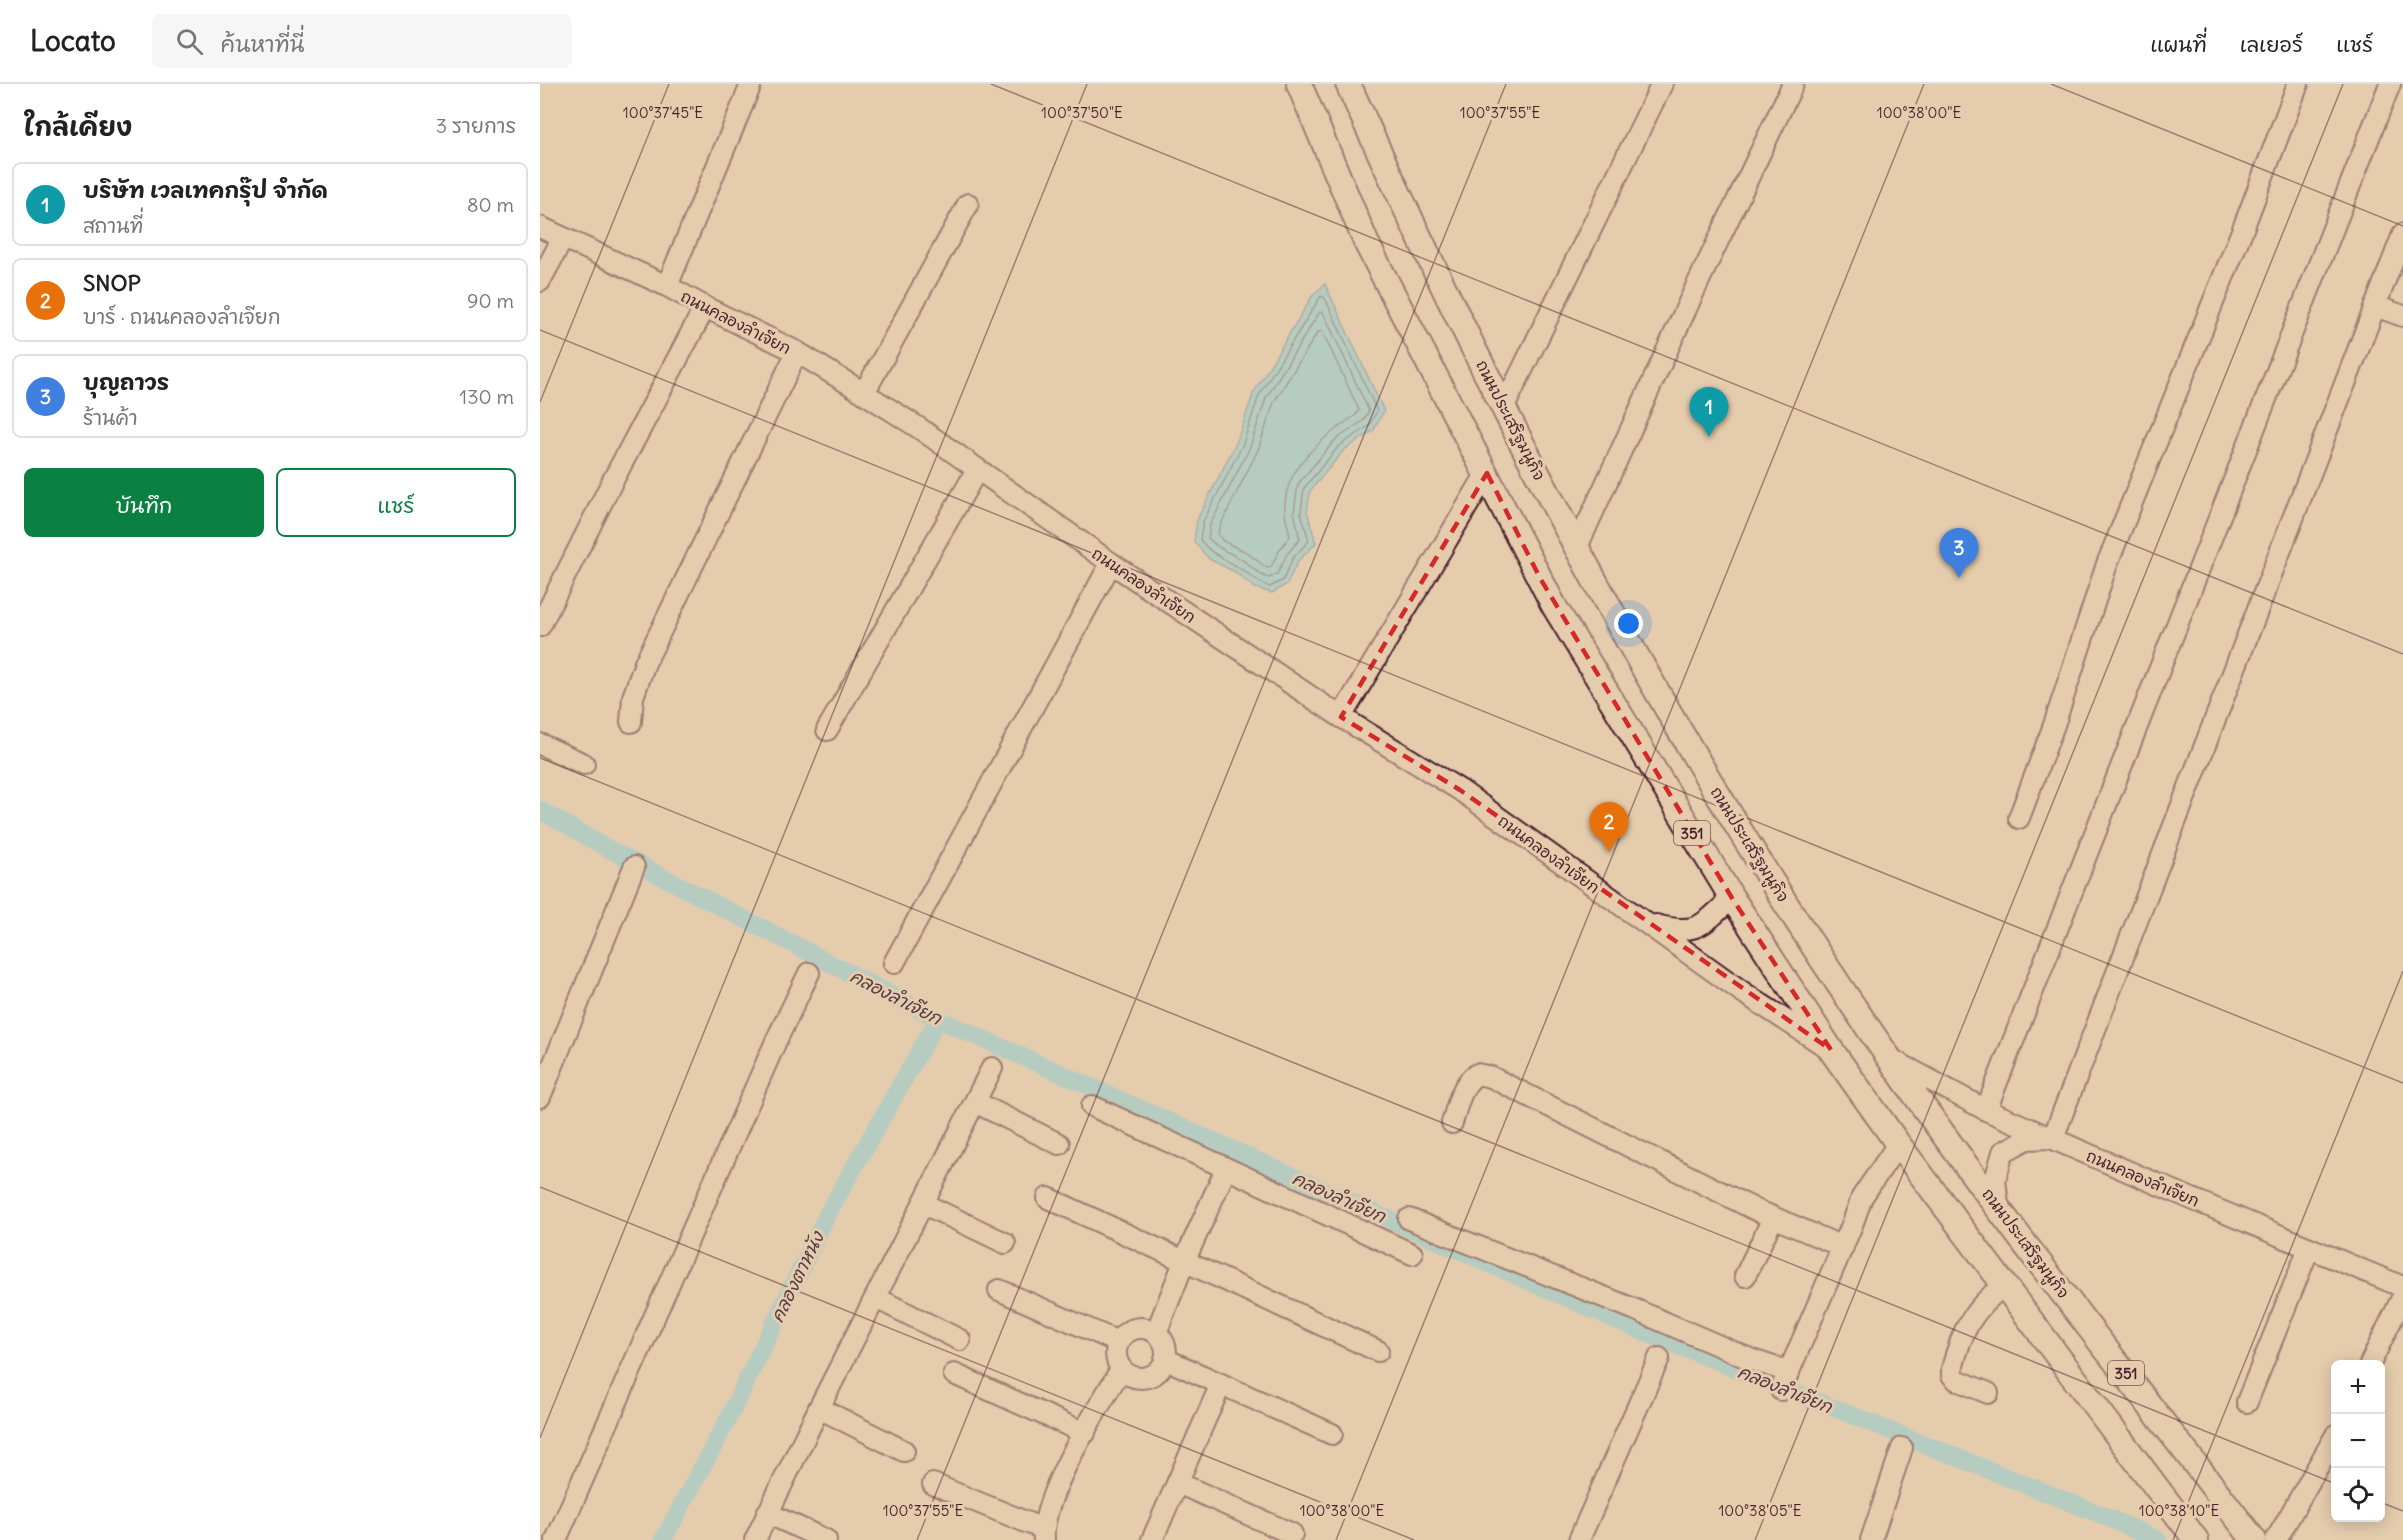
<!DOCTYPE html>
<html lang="th">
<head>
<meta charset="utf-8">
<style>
	:root { --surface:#fff; --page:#f6f6f6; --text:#222; --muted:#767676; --line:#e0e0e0; --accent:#0b8043 }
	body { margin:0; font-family:Delius,"Playpen Sans Thai",sans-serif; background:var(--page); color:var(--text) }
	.controls { position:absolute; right:18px; bottom:18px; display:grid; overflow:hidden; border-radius:9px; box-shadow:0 3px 15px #0003 }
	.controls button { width:54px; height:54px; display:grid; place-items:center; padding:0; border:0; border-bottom:2px solid var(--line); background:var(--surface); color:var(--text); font:30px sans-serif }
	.you { position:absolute; left:1089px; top:540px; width:21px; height:21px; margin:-15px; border:4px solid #fff; border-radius:50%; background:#1a73e8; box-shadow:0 0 0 9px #1a73e833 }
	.badge { display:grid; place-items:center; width:39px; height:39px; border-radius:50%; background:var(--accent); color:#fff; font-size:20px; font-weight:700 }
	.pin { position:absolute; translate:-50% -50px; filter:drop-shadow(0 2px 3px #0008) }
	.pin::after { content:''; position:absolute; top:32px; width:21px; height:18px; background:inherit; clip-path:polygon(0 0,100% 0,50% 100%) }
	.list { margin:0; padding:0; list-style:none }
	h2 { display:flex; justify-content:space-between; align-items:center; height:78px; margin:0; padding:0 24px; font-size:26px }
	h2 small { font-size:20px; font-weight:400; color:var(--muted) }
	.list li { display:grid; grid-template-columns:39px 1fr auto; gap:18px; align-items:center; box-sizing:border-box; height:84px; margin:0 12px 12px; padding:0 12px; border:2px solid var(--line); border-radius:9px }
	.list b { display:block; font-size:22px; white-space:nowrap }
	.list p { margin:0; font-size:20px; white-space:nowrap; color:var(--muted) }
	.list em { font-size:20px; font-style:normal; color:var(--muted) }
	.actions { display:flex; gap:12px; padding:18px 24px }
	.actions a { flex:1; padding:14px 0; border:2px solid var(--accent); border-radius:9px; text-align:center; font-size:21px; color:var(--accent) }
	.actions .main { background:var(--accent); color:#fff }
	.icon { flex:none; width:33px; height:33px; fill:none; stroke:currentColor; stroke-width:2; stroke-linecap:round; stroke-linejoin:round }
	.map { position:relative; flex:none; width:1863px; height:1456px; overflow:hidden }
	header { display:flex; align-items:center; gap:36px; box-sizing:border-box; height:84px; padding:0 30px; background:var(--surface); border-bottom:2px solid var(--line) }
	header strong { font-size:28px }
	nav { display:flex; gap:33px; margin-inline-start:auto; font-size:21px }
	.search { width:420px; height:54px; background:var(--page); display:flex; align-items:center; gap:15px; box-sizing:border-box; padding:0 21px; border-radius:9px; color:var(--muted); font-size:22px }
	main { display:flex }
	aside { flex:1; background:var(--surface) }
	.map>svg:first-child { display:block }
	.water { fill:#7ecdda; stroke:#698794; stroke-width:1.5 }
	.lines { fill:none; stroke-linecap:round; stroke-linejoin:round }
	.shore { stroke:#5f6571; stroke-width:1.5 }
	.canal { stroke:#7ecdda; stroke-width:18 }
	.minor-casing { stroke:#4a1f2b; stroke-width:24 }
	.major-casing { stroke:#4a1f2b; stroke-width:28 }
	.minor { stroke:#e5ccad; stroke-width:20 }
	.major { stroke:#e5ccad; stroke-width:24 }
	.marked { fill:none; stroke:#d62828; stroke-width:4.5; stroke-dasharray:12 8; stroke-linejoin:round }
	.ticks { fill:none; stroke:#4a1f2b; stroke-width:1.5; stroke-opacity:0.45 }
	.labels { text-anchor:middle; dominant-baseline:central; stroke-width:6; stroke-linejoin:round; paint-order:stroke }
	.shield { fill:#e5ccad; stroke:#785352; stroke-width:1.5 }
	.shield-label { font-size:15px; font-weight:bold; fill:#4a1f2b }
	.street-label { font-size:16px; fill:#4a1f2b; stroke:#e5ccad }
	.water-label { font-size:18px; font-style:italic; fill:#523945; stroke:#e5ccad }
	.ticks-label { font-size:15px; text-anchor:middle; fill:#4a1f2b; stroke:#e5ccad; stroke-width:6; stroke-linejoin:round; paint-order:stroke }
</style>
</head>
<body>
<header>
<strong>Locato</strong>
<div class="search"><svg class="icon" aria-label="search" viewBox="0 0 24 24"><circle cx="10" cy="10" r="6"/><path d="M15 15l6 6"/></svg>ค้นหาที่นี่</div>
<nav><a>แผนที่</a><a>เลเยอร์</a><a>แชร์</a></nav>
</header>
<main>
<aside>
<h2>ใกล้เคียง<small>3 รายการ</small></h2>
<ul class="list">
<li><span class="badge" style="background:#0f9aa8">1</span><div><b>บริษัท เวลเทคกรุ๊ป จำกัด</b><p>สถานที่</p></div><em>80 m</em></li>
<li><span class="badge" style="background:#e8710a">2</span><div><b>SNOP</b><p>บาร์ · ถนนคลองลำเจียก</p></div><em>90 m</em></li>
<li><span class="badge" style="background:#3f7fe0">3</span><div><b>บุญถาวร</b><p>ร้านค้า</p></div><em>130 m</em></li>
</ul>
<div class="actions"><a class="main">บันทึก</a><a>แชร์</a></div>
</aside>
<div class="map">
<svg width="1863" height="1456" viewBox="0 0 1863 1456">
	<rect width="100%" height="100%" fill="#e5ccad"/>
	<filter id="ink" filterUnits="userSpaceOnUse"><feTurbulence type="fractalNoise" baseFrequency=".0167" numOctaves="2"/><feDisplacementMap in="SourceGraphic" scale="12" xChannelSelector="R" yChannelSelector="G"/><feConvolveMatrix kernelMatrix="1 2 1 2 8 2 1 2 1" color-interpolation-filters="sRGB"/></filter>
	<g filter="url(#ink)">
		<polygon class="water" points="785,200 844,327 833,347 804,366 770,407 767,428 776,459 758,477 747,500 732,509 715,504 695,488 669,475 654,458 657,436 697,357 714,308 773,211"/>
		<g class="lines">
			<g class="shore">
				<path d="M 781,212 L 785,214 L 837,327 L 829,342 L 799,362 L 764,404 L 761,428 L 769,457 L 753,474 L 743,496 L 730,503 C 716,498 709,489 696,482 C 681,473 672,471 660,456 L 663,438 L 703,360 L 719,311 Z"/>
				<path d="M 783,228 L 829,327 L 823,337 L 794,357 L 758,400 L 754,428 L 760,455 L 747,470 L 737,490 L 729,494 C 717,491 711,481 701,475 C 688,468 678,465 668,454 L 670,441 L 710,363 L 726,314 L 779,229 Z"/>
				<path d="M 782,247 L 819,326 L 816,331 C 783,353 741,385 745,430 C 746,437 749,445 750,452 L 740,465 L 731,483 L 727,484 L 706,468 L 683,457 L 678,451 L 679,444 L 718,366 L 734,318 L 778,248 Z"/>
			</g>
			<g class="canal">
				<polyline points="0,726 63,762 398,935 1101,1247 1569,1434 1618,1456"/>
				<polyline points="123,1456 186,1339 288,1129 398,935"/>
			</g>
			<defs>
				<g id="minor">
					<polyline points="0,143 127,202 165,223 257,268 324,309 379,344 571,479 798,631 920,706 1204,909 1288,964"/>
					<polyline points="0,197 23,154"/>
					<polyline points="127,202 210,3"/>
					<polyline points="1835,222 1863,232"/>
					<polyline points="324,309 428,120"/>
					<polyline points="964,323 1122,0"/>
					<polyline points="1037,463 1156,203 1253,0"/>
					<polyline points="0,542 72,398 165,223"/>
					<polyline points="801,633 947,389"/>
					<polyline points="91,638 93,613 105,579 257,268"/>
					<polyline points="287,646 437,386"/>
					<polyline points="0,660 44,680"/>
					<polyline points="1479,734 1514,641 1567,480 1704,142 1758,0"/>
					<path d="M 1116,841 C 1158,852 1162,841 1192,814"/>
					<polyline points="354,879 571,479"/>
					<polyline points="1351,975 1446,1026 1652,1115 1863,1203"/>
					<polyline points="0,1013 94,783"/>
					<polyline points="435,1018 519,1060"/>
					<polyline points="552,1022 872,1170"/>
					<polyline points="1446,1026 1850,0"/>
					<path d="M 912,1039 C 917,1023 921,1000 937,990 L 951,993 L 1214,1125 L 1303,1163"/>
					<polyline points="1513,1054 1863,150"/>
					<polyline points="508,1114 838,1267"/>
					<polyline points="384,1120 465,1159"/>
					<polyline points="1458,1122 1455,1096 1463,1068 1487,1055 1510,1054"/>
					<polyline points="869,1135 1096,1226 1212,1276 1249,1288"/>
					<polyline points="1205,1192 1233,1134"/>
					<polyline points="459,1206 578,1258"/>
					<polyline points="336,1214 420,1256"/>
					<circle cx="601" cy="1269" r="25"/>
					<polyline points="616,1249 644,1178 686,1085"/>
					<polyline points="625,1275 792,1350"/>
					<polyline points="1830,1280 1863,1212"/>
					<polyline points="414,1290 545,1349"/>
					<polyline points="1241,1306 1312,1141 1322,1113 1358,1060"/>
					<path d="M 1448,1309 L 1417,1296 L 1412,1291 L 1412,1285 C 1422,1246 1432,1226 1464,1201"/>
					<polyline points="1707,1318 1769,1164"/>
					<polyline points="279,1324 364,1367"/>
					<polyline points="638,1399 752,1450"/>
					<polyline points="393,1400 503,1445"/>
					<polyline points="227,1429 286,1456"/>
					<polyline points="16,1456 236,957 269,889"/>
					<polyline points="215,1456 279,1324 452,984"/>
					<path d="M 504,1456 C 500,1412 558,1325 581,1285"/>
					<polyline points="612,1456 681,1300"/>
					<polyline points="1039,1456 1119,1274"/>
					<polyline points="1331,1456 1362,1364"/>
					<polyline points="1736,1456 1796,1351"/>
				</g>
				<g id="major">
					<polyline points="759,0 826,158 1014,522 1192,814 1291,966 1358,1060 1656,1456"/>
					<path d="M 808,0 C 961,337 1136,669 1349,974 C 1464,1139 1591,1296 1714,1456"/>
				</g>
			</defs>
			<use href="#minor" class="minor-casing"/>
			<use href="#major" class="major-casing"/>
			<use href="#minor" class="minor"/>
			<use href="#major" class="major"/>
		</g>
	</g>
	<path d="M0 0H1863V1456H0ZM 947,389 L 1000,494 L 1192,814 L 1291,966 L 920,706 L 801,633 Z" fill="#e5ccad" fill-opacity=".55" fill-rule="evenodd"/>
	<path class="marked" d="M 947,389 L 1000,494 L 1192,814 L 1291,966 L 920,706 L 801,633 Z"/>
	<path class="ticks" d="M 451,0 L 1863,570M 1511,0 L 1863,142M 0,246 L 1863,999M 0,318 L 129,0M 0,674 L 1796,1400M 0,1103 L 874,1456M 0,1354 L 547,0M 1840,1418 L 1863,1427M 377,1456 L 966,0M 796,1456 L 1384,0M 1215,1456 L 1803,0M 1633,1456 L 1863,887"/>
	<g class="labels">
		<g class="shield">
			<rect x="1134" y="737" width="36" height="24" rx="4.5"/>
			<rect x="1568" y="1277" width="36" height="24" rx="4.5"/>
		</g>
		<g class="shield-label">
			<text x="1152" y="749">351</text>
			<text x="1586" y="1289">351</text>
		</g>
		<g class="street-label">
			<text transform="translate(196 238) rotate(27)">ถนนคลองลำเจียก</text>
			<text transform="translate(971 336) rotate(63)">ถนนประเสริฐมนูกิจ</text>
			<text transform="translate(604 501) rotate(34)">ถนนคลองลำเจียก</text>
			<text transform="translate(1210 760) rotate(58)">ถนนประเสริฐมนูกิจ</text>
			<text transform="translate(1009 770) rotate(36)">ถนนคลองลำเจียก</text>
			<text transform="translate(1603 1094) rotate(23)">ถนนคลองลำเจียก</text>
			<text transform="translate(1486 1159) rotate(53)">ถนนประเสริฐมนูกิจ</text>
		</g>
		<g class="water-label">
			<text transform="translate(356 913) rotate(27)">คลองลำเจียก</text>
			<text transform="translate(799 1113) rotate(24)">คลองลำเจียก</text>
			<text transform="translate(257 1193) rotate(-64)">คลองตาหนัง</text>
			<text transform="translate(1245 1305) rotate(22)">คลองลำเจียก</text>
		</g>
	</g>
	<g class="ticks-label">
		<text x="960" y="34">100°37'55"E</text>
		<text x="123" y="34">100°37'45"E</text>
		<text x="542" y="34">100°37'50"E</text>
		<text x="1379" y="34">100°38'00"E</text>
		<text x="383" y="1432">100°37'55"E</text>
		<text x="802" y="1432">100°38'00"E</text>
		<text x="1220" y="1432">100°38'05"E</text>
		<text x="1639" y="1432">100°38'10"E</text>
	</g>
</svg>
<div class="controls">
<button>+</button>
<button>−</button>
<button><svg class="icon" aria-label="locate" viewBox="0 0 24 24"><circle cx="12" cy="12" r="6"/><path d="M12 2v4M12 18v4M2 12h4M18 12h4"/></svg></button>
</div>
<div class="you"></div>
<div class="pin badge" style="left:1169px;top:353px;background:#0f9aa8">1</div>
<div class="pin badge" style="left:1069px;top:768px;background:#e8710a">2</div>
<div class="pin badge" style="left:1419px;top:494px;background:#3f7fe0">3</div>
</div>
</main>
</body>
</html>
